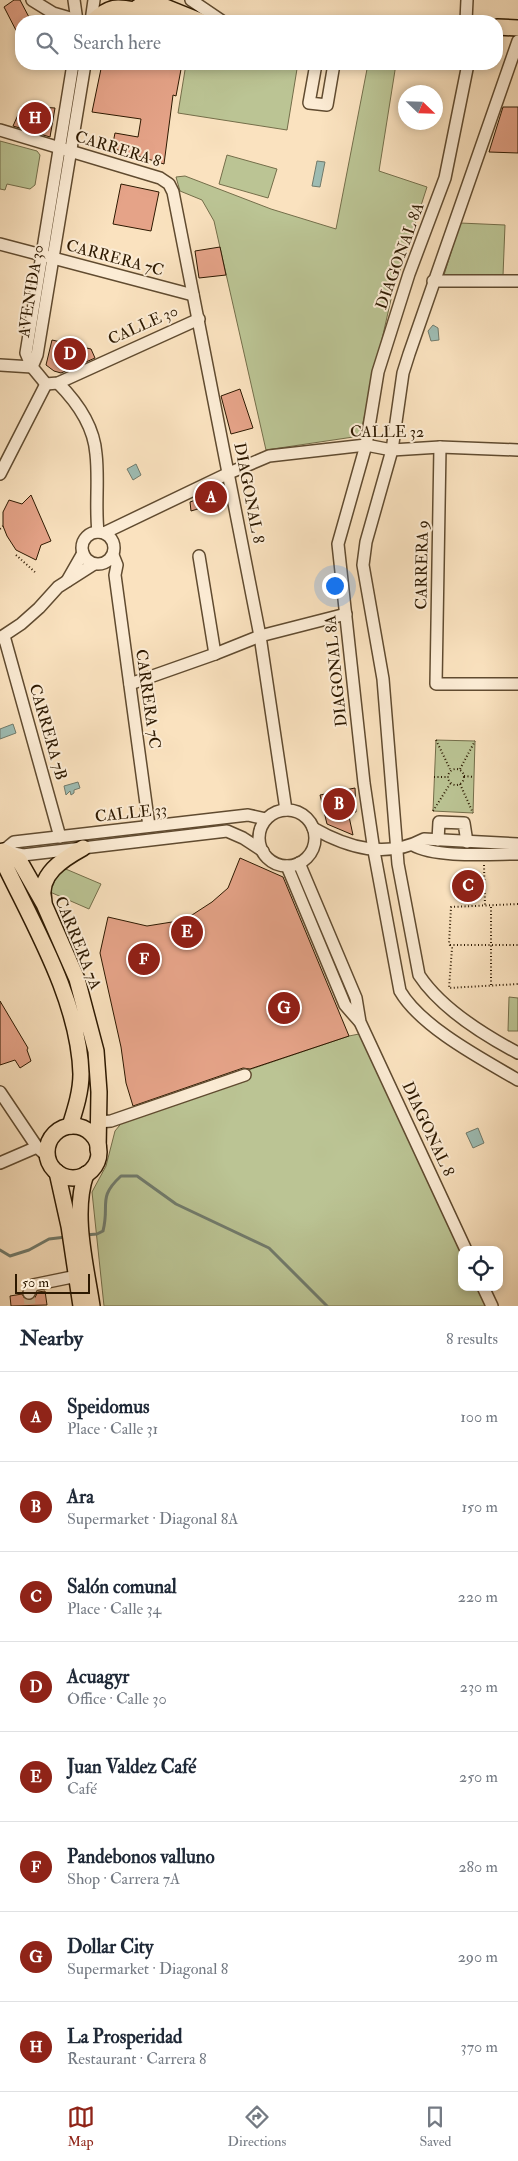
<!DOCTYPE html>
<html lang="en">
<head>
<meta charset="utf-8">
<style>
	:root { --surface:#fff; --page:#f6f6f7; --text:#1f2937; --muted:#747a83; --line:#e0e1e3; --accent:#8f2418 }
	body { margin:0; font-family:"IM FELL Double Pica",serif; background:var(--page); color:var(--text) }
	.controls { position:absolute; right:15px; bottom:15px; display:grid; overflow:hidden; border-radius:10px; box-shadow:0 2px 8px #0003 }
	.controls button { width:45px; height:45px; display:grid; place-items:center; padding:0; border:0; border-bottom:1px solid var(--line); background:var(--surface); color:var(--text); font:25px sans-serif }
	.compass { position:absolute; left:398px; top:85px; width:45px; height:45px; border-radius:50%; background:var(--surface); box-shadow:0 2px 8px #0003; rotate:113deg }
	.scale { position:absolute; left:15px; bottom:12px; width:75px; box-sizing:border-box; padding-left:5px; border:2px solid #2d1901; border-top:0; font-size:14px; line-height:18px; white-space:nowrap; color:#2d1901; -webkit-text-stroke:4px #fcecd5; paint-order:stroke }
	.you { position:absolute; left:334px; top:585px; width:18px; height:18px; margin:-12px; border:4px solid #fff; border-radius:50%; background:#1a73e8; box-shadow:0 0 0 8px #1a73e833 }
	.badge { display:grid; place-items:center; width:32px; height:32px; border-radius:50%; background:var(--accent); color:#fff; font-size:16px; font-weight:700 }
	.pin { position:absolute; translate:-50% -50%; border:2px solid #fff; box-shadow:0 1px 5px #0006 }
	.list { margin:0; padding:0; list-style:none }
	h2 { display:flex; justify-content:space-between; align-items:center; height:65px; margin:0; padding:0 20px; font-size:21px }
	h2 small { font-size:16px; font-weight:400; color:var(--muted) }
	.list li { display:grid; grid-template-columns:32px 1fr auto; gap:15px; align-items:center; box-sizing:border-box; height:90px; padding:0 20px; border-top:1px solid var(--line) }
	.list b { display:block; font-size:19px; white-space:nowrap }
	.list p { margin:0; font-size:16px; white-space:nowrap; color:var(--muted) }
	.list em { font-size:16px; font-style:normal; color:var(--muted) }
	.icon { flex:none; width:28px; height:28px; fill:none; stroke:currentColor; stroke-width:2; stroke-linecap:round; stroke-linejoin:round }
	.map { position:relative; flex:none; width:518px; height:1306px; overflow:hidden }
	.search { position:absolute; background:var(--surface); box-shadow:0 2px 8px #0003; left:15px; right:15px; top:15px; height:55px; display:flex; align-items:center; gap:12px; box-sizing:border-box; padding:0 18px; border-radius:20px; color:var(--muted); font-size:19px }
	.sheet { height:785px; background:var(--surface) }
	nav { display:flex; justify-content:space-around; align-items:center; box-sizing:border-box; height:70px; border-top:1px solid var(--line); background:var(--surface); font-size:14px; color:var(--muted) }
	nav a { display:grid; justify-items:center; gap:2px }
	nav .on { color:var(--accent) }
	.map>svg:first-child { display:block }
	.green { fill:#bbc494; stroke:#746e4a }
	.water { fill:#9ebdb4; stroke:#717b6c }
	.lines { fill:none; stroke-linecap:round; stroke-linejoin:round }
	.stream { stroke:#717b6c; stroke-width:3 }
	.building { fill:#e5a388; stroke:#2d1901 }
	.minor-tunnel { stroke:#d1ba99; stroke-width:11; stroke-dasharray:11 5.5; stroke-linecap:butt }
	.minor-casing { stroke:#604b30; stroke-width:14 }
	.major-casing { stroke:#2d1901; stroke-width:18 }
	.path { stroke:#2d1901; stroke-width:2; stroke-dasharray:1 2.5; stroke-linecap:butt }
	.minor { stroke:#fcecd5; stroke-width:11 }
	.major { stroke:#fae2bf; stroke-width:15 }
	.labels { text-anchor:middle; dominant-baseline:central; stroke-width:4; stroke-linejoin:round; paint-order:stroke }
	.street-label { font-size:16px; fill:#2d1901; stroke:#fcecd5 }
</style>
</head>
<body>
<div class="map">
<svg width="518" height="1306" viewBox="0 0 518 1306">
	<rect width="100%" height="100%" fill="#fae2bf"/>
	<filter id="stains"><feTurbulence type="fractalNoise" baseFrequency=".004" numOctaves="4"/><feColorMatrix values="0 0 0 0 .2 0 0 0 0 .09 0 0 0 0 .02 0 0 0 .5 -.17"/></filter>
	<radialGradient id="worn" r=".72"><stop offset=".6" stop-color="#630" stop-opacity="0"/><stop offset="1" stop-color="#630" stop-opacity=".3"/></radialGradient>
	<g class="green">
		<polygon points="186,64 265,64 297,69 287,130 178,113"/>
		<polygon points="368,64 396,64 379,171 427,187 392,295 360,436 266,450 214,221 202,200 180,191 176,177 185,176 271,209 336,229"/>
		<polygon points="0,141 37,151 40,155 35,185 30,189 7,184 5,190 0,189"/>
		<polygon points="227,155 277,169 268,198 219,184"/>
		<polygon points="460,223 505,225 503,276 444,275"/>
		<polygon points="436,740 475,741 473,813 433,811"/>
		<polygon points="61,867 101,884 89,909 50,892"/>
		<polygon points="509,997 518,998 518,1031 508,1031"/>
		<polygon points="369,1032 462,1250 462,1287 483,1287 492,1306 104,1306 92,1192 106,1166 115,1131 133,1109 349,1036"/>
	</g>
	<g class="water">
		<polygon points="317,161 325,162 320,187 312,186"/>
		<polygon points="433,325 438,328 439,340 431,341 428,331"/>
		<polygon points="136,464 141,475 133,480 127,469"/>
		<polygon points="13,724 16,733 0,739 0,729"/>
		<polygon points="78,782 80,788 74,790 74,793 71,795 70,791 66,795 64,786"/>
		<polygon points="478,1128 484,1143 473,1148 466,1133"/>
	</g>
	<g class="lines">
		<g class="stream">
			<path d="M 85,1235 L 97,1234 L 103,1231 C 110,1204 97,1198 121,1176 L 137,1176 L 176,1204 L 269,1248 L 327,1306"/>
			<polyline points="0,1250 10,1256 29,1250 49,1239 66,1237"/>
		</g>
	</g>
	<g class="building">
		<polygon points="14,0 20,0 31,21 21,21 21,40 4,7"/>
		<polygon points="102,64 182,64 176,96 173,95 164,164 112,148 115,133 138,137 141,119 92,112"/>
		<polygon points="22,106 55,108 50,137 13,126"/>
		<polygon points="503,107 518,107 518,153 489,152"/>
		<polygon points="121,184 159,192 151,231 113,224"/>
		<polygon points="220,247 226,275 199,278 195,251"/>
		<polygon points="52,340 91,349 95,358 61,373 54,371 46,365"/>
		<polygon points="240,389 253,428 231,434 221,396"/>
		<polygon points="218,492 218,503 191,511 190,502"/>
		<polygon points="31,495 51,541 41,545 36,560 16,550 7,536 3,526 3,512 9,500 22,504"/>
		<polygon points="355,788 356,812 348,812 353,835 327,824 320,795"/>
		<polygon points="240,858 283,877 349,1036 250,1069 243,1068 133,1106 126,1083 121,1047 100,953 108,917 147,926 172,922 192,915 212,902 228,888"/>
		<polygon points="457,877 479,878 479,894 457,894"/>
		<polygon points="0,1001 28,1048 27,1050 31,1061 20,1068 15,1060 0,1065"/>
		<polygon points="45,1291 47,1305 11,1306 10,1296 22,1294 25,1299 30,1300 34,1299 38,1292"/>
	</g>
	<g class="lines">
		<polyline class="minor-tunnel" points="29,1293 30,1306"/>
		<defs>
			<g id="minor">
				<polyline points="32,0 53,13 77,20"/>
				<polyline points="74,0 77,21"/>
				<polyline points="191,0 222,21"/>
				<polyline points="91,21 94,0"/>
				<polyline points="466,21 467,0"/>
				<path d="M 518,41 L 409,354 L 403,373 L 392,450 L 366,542 L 363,565 L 383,679 L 398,864 L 419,975 C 440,1007 484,1035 518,1053"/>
				<polyline points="316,64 309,103 327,105 334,64"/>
				<path d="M 468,64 L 445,178 L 409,274 L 378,372 L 366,445 L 338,544 L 364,783 L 374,851 L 400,991 C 421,1027 482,1059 518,1080"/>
				<polyline points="0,130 160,178 169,184 173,192 260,636 286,810"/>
				<polyline points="0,244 193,295"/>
				<polyline points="433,281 518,281"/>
				<polyline points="0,365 32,367"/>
				<polyline points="32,367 37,355 85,64"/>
				<path d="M 58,383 C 77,402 94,427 96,454 C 99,480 95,506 98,532"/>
				<polyline points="46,384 32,367 26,353 73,64"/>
				<polyline points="46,384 58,383 199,319"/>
				<polyline points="440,447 436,684 518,684"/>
				<polyline points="0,474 46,384"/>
				<circle cx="98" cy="548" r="16"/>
				<polyline points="104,533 229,473 269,456 366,445 392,450 440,447 518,450"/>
				<polyline points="113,555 117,565 115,575 149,826"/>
				<polyline points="199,556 215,654"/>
				<polyline points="67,581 83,553"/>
				<polyline points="4,636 60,837"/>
				<polyline points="0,638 21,624 39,608 58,587 94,564"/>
				<polyline points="130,684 215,654 260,636 346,614"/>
				<circle cx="287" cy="838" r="28"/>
				<path d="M 313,828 C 348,848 386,859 424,839 L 518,844"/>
				<polyline points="438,840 439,822 464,823 467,842"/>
				<path d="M 413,845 C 435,858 491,854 518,854"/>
				<polyline points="3,851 14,842 248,815 266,819"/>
				<polyline points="9,852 23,855 227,831 243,838 263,851"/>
				<polyline points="299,863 356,998 360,1022 466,1250"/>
				<polyline points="287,866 345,1005 359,1021"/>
				<polyline points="0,1092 37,1147 48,1157"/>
				<polyline points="98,1122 111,1121 245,1075"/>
				<polyline points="0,1163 37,1147"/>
				<polyline points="483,1287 492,1306"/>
				<polyline points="29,1293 33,1285 77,1276"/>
			</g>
			<g id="major">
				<polyline points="148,0 200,21"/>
				<polyline points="138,7 168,21"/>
				<path d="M 93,21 C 114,2 120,8 146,12"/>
				<polyline points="497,27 518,28"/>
				<path d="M 44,901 C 37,875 63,859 83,848"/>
				<path d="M 70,1126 C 75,1110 81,1092 81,1074 C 79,1001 34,926 3,861 L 3,851 L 19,860 L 44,904 L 77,979 L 96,1051 L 99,1092 L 98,1150"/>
				<circle cx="73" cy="1152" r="26"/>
				<polyline points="57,1172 69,1226 81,1306"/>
				<path d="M 86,1174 C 72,1213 86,1266 92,1306"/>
			</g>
		</defs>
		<use href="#minor" class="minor-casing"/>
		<use href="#major" class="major-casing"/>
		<g class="path">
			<polyline points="0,529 3,526"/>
			<polyline points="16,555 36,573"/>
			<polyline points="436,740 450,769"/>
			<circle cx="456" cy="777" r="8"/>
			<polyline points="460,769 475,741"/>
			<polyline points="464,776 474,777"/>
			<polyline points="434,777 447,777"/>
			<polyline points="460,784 473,813"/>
			<polyline points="433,811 450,784"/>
			<polyline points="484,865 485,905"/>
			<polyline points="518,904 451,907 449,944 452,948 449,988 518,984"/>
			<polyline points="450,945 518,945"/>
			<polyline points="491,985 491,905"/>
			<polyline points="98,1174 106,1159"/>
		</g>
		<use href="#minor" class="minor"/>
		<use href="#major" class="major"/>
	</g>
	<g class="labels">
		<g class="street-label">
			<text transform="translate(118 149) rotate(17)">CARRERA 8</text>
			<text transform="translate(400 256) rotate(-70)">DIAGONAL 8A</text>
			<text transform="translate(115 258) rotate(15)">CARRERA 7C</text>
			<text transform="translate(31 291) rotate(-81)">AVENIDA 30</text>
			<text transform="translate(143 325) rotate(-24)">CALLE 30</text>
			<text x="387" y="432">CALLE 32</text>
			<text transform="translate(249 493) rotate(79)">DIAGONAL 8</text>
			<text transform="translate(422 565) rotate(-89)">CARRERA 9</text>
			<text transform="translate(336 671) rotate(-96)">DIAGONAL 8A</text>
			<text transform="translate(148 699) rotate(82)">CARRERA 7C</text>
			<text transform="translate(48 732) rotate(74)">CARRERA 7B</text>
			<text transform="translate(131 813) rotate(-6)">CALLE 33</text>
			<text transform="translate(78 943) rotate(68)">CARRERA 7A</text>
			<text transform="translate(428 1129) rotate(65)">DIAGONAL 8</text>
		</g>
	</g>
	<rect width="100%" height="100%" filter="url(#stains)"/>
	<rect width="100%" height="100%" fill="url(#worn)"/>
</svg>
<div class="controls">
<button><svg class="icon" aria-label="locate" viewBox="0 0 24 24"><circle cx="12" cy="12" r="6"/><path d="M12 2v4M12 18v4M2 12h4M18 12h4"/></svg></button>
</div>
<svg class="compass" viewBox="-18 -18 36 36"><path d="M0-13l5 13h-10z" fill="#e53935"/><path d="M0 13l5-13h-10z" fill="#747a83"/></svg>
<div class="scale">50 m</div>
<div class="you"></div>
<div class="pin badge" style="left:211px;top:497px">A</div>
<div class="pin badge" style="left:339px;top:804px">B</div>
<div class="pin badge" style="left:468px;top:886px">C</div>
<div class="pin badge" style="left:70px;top:354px">D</div>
<div class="pin badge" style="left:187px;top:932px">E</div>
<div class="pin badge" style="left:144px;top:959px">F</div>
<div class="pin badge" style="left:284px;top:1008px">G</div>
<div class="pin badge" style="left:35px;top:118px">H</div>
<div class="search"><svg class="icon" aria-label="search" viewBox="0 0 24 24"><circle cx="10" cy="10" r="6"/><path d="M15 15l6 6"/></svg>Search here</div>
</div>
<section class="sheet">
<h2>Nearby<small>8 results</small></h2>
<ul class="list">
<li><span class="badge">A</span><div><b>Speidomus</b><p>Place · Calle 31</p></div><em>100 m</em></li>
<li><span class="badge">B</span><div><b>Ara</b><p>Supermarket · Diagonal 8A</p></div><em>150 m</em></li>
<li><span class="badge">C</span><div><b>Salón comunal</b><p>Place · Calle 34</p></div><em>220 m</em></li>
<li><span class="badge">D</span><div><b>Acuagyr</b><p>Office · Calle 30</p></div><em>230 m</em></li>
<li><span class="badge">E</span><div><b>Juan Valdez Café</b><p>Café</p></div><em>250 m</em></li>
<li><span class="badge">F</span><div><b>Pandebonos valluno</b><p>Shop · Carrera 7A</p></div><em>280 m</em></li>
<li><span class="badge">G</span><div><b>Dollar City</b><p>Supermarket · Diagonal 8</p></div><em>290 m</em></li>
<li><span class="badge">H</span><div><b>La Prosperidad</b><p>Restaurant · Carrera 8</p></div><em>370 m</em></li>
</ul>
</section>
<nav>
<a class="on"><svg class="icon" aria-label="map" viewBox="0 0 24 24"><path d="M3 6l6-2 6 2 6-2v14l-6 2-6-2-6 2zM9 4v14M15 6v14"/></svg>Map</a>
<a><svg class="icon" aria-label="directions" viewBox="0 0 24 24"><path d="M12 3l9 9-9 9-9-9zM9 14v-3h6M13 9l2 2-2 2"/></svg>Directions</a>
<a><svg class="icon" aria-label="saved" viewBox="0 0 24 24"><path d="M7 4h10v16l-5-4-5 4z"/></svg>Saved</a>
</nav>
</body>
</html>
